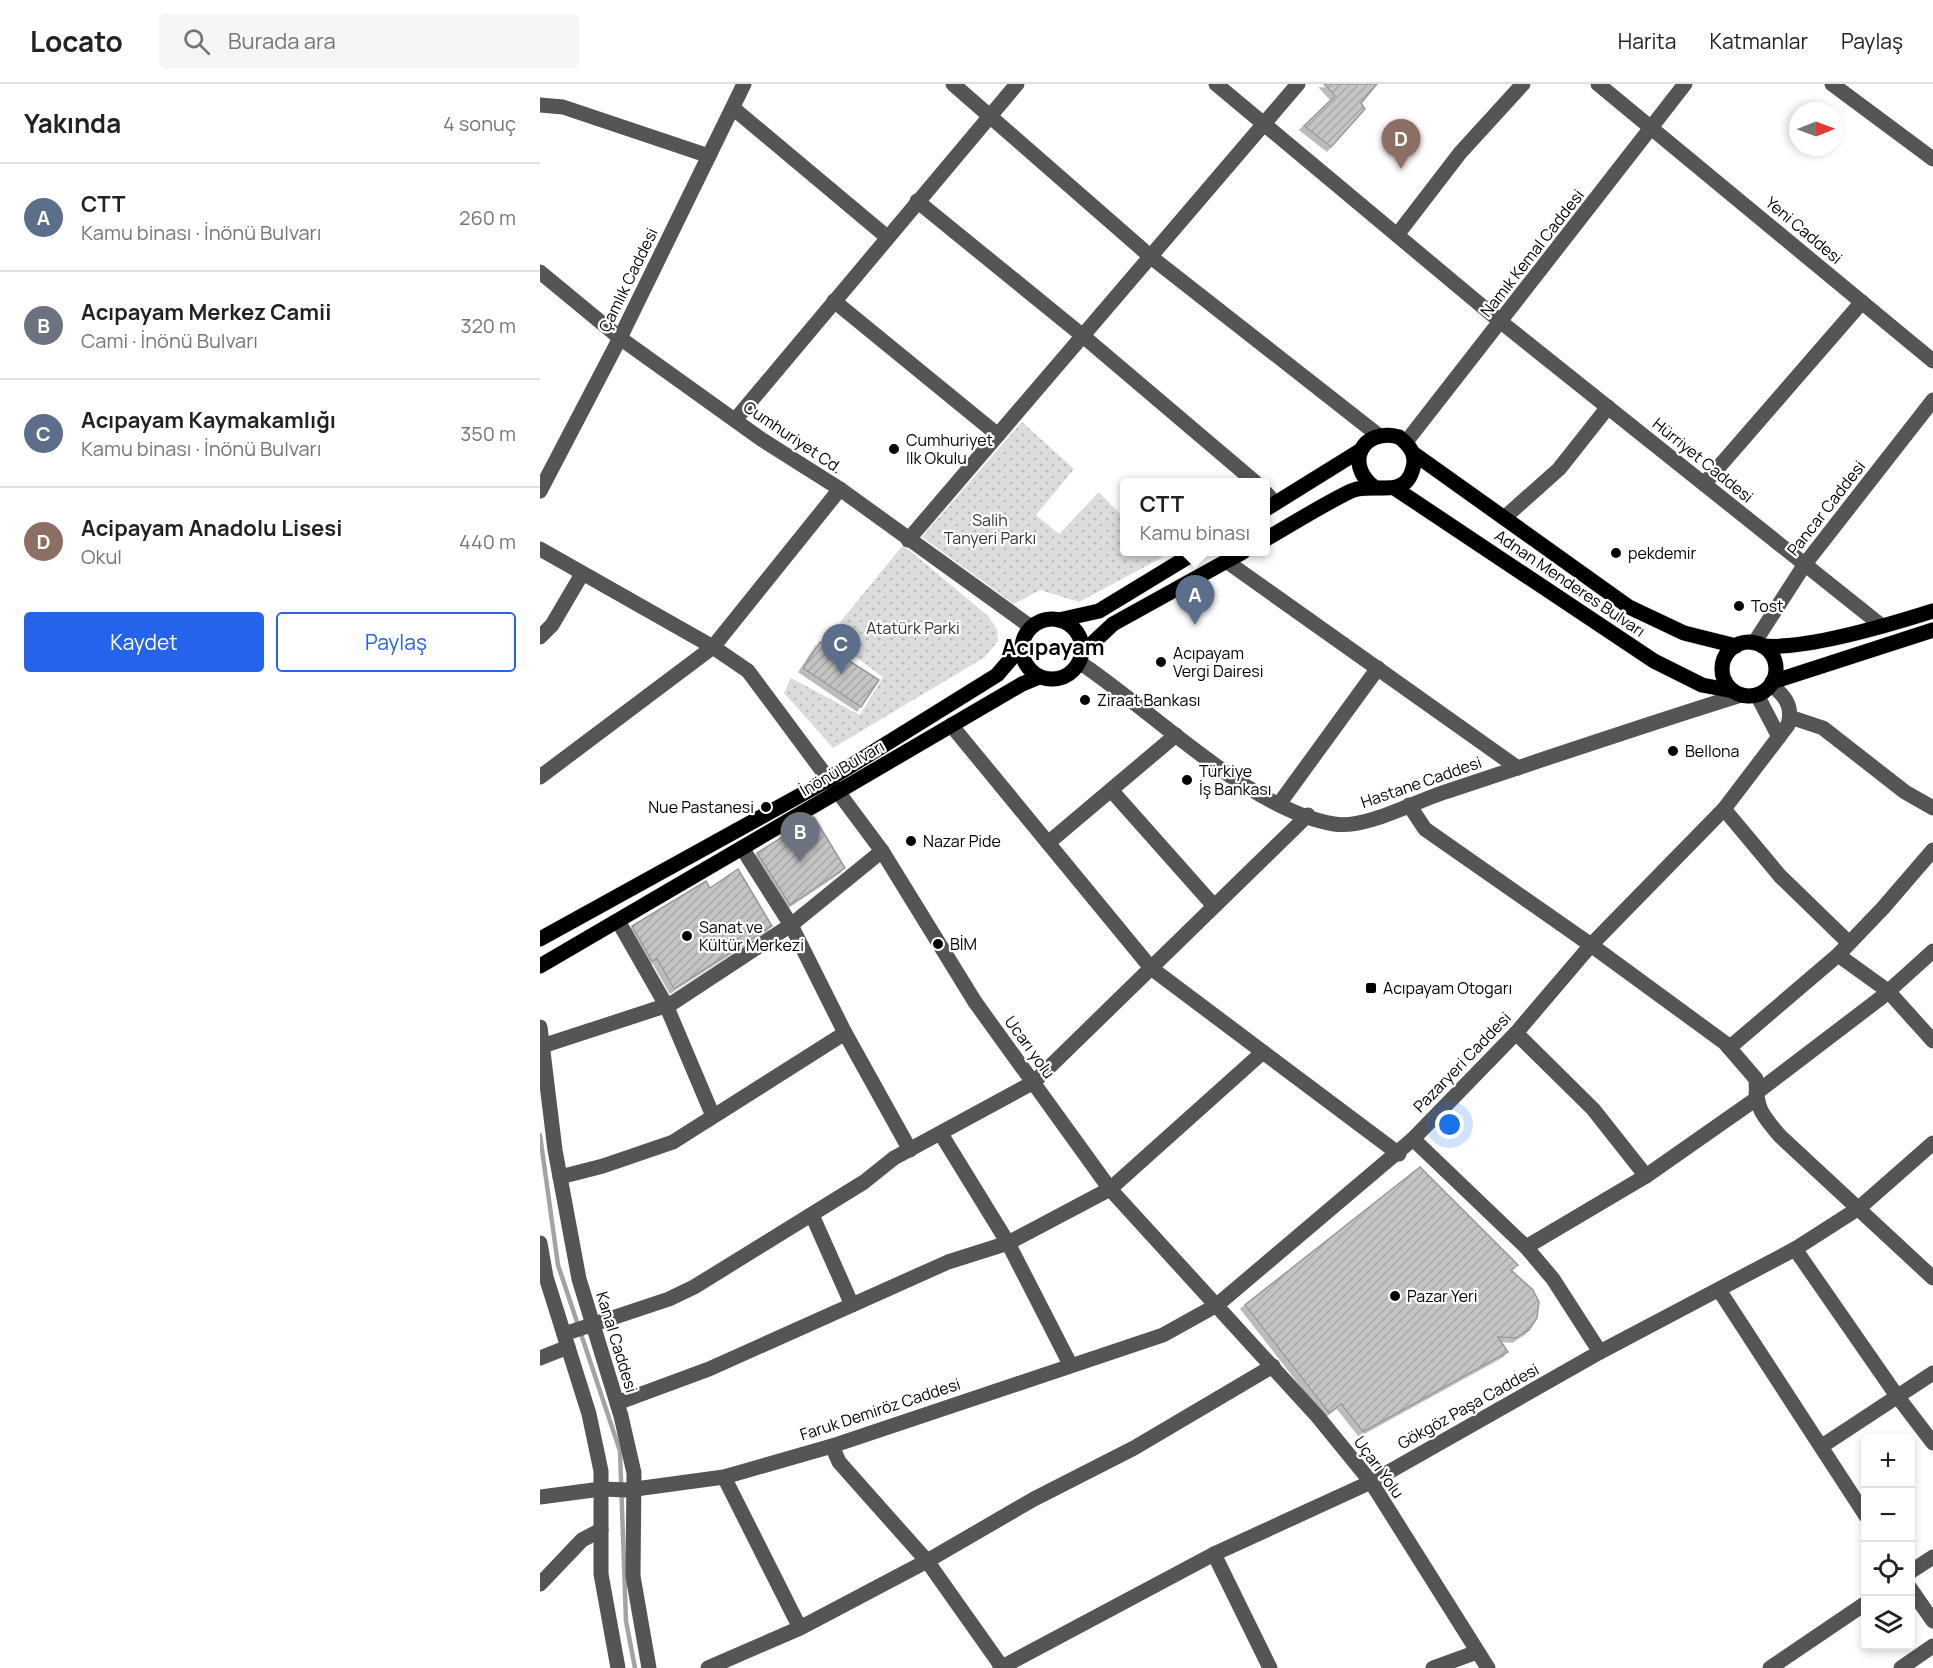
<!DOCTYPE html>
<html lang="tr">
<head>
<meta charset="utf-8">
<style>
	:root { --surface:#fff; --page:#f6f6f6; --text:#222; --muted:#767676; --line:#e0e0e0; --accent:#2563eb }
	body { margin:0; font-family:Manrope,sans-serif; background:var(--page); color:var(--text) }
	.controls { position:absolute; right:18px; bottom:18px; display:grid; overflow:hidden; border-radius:6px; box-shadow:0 3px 9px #0003 }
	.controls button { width:54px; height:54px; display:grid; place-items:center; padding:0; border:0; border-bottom:2px solid var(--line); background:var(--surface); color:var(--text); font:30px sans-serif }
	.compass { position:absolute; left:1249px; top:18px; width:54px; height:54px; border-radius:50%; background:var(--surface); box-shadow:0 3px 9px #0003; rotate:89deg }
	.you { position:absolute; left:910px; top:1041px; width:21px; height:21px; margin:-15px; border:4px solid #fff; border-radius:50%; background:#1a73e8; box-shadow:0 0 0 9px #1a73e833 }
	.badge { display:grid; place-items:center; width:39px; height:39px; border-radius:50%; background:var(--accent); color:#fff; font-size:20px; font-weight:700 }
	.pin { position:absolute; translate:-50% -50px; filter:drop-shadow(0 2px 3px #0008) }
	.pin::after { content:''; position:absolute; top:32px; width:21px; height:18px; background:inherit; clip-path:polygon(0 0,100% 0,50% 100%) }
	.popup { position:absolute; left:580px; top:394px; width:150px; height:78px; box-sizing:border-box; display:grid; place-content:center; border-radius:6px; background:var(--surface); filter:drop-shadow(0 2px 4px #0005); font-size:20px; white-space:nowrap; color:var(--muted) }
	.popup b { font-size:22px; color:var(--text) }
	.popup::after { content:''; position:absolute; left:50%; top:100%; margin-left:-12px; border:12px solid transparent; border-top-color:var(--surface) }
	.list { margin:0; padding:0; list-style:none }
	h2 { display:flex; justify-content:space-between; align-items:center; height:78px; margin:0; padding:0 24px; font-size:26px }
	h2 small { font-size:20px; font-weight:400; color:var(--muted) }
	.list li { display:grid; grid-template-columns:39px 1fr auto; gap:18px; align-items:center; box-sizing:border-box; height:108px; padding:0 24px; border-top:2px solid var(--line) }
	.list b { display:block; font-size:22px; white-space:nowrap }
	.list p { margin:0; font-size:20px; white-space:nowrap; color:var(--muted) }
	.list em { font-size:20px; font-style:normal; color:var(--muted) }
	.actions { display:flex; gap:12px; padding:18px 24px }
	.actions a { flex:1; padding:14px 0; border:2px solid var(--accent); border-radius:6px; text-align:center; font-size:21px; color:var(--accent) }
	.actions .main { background:var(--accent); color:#fff }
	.icon { flex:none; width:33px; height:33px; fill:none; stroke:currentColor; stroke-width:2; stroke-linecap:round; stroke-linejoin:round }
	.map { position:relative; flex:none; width:1393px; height:1584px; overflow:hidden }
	header { display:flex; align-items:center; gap:36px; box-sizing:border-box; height:84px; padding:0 30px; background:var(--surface); border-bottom:2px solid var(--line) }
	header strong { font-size:28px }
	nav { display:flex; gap:33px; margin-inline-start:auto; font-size:21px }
	.search { width:420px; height:54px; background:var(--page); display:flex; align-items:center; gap:15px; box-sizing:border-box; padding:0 21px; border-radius:6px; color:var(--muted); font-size:22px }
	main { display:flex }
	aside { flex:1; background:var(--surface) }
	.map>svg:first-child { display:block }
	.park { fill:url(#park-dots) }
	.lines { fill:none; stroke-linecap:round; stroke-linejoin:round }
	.stream { stroke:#a3a3a3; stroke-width:4.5 }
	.building { fill:url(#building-hatch); stroke:#999; stroke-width:1.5; filter:url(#shadow) }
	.major-casing { stroke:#dbdbdb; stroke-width:16 }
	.minor { stroke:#555; stroke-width:15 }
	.major { stroke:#000; stroke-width:15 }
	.poi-dot { fill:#000; stroke:#fff; stroke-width:2 }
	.labels { text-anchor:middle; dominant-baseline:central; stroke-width:4.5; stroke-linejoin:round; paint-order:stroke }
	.street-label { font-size:16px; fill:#000; stroke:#fff }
	.poi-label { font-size:16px; fill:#000; stroke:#fff; text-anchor:start }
	.park-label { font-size:16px; fill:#333; stroke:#fff }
	.district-label { font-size:22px; font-weight:bold; fill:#000; stroke:#fff }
</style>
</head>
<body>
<header>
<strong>Locato</strong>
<div class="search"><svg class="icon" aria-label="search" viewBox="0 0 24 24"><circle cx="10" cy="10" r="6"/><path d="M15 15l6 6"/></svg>Burada ara</div>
<nav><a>Harita</a><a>Katmanlar</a><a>Paylaş</a></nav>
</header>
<main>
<aside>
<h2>Yakında<small>4 sonuç</small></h2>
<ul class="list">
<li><span class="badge" style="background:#5c6f8a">A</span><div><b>CTT</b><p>Kamu binası · İnönü Bulvarı</p></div><em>260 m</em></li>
<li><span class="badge" style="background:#6b7280">B</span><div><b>Acıpayam Merkez Camii</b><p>Cami · İnönü Bulvarı</p></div><em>320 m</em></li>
<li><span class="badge" style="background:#5c6f8a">C</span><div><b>Acıpayam Kaymakamlığı</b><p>Kamu binası · İnönü Bulvarı</p></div><em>350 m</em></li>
<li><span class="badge" style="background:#8d6e63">D</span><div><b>Acipayam Anadolu Lisesi</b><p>Okul</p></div><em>440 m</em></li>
</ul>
<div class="actions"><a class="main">Kaydet</a><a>Paylaş</a></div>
</aside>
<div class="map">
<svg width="1393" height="1584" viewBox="0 0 1393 1584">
	<defs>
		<pattern id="park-dots" width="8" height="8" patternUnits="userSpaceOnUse" patternTransform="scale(1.5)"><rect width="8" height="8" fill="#dcdcdc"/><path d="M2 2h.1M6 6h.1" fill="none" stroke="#bbb" stroke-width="1.8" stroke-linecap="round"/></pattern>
		<pattern id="building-hatch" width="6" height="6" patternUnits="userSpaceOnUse" patternTransform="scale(1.5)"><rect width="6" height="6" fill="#c4c4c4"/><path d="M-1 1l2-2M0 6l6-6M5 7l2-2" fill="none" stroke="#a7a7a7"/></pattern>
		<filter id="shadow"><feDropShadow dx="-4" dy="4" stdDeviation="0" flood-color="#0004"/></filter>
	</defs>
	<rect width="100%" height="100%" fill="#fff"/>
	<g class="park">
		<polygon points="482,338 534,385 496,431 519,450 559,408 584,434 584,468 617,468 623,473 539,518 500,506 474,520 382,453"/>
		<polygon points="363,461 448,532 457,545 458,557 445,573 293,664 244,609 251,594 320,631 343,593 288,553"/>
	</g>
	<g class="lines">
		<polyline class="stream" points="0,1051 18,1181 80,1367 86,1537 95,1584"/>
	</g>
	<g class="building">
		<polygon points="784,0 837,0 821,19 825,25 791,63 764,42 795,12"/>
		<polygon points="280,558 339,596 321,623 263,584"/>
		<polygon points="274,733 305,784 250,821 217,769"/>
		<polygon points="198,785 232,842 134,905 117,875 112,877 92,842 166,797 170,804"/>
		<polygon points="880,1083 978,1181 971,1186 993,1206 999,1218 997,1234 989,1246 976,1254 958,1253 968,1268 823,1348 801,1320 789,1329 705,1221"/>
	</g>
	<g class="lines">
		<defs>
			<g id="major">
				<polyline points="873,369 1089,523 1144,549 1196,562"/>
				<polyline points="856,405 1114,577 1162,601 1193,607"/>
				<polyline points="726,425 821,366"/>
				<path d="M 726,455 C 754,439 782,421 811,407 C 833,397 865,417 873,384 C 877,370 869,361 859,353 C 822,343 804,380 834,403"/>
				<circle cx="512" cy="565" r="30"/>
				<polyline points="519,536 559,527 656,468"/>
				<circle cx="1209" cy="585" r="27"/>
				<path d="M 1222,562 C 1267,566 1349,541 1393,527"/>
				<polyline points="541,570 573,540 703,468"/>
				<polyline points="1232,598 1393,546"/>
				<polyline points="0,855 288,696 457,591 482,562"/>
				<polyline points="0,882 482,600 499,593"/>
			</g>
		</defs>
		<use href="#major" class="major-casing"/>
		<g class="minor">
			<polyline points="413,0 611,173 838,351"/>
			<polyline points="676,0 961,238 1342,542"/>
			<polyline points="1058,0 1393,277"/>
			<polyline points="1292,0 1393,75"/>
			<polyline points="0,21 23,23 169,72"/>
			<polyline points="193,24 347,153"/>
			<polyline points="377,117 543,252 715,398"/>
			<polyline points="857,151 920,69 983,0"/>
			<polyline points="0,188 80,254 221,355 300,405 491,543"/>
			<polyline points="294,217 458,351"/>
			<polyline points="195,336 477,0"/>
			<polyline points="866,358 1145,0"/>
			<polyline points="1164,400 1322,218"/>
			<polyline points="0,407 80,254 204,0"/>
			<polyline points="726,409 735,419"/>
			<polyline points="964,434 1019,385 1068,323"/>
			<polyline points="368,456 758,0"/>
			<polyline points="0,465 173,563 208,587 342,767 435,918 570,1105 778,1333 831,1398 948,1584"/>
			<polyline points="686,477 978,684"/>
			<polyline points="0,553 12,541 42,490"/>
			<polyline points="1214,559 1265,480 1393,316"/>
			<path d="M 539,578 C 612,626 709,726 794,740 C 825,745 872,719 902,709 C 1002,676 1101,642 1201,611"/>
			<polyline points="1217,611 1239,653"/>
			<polyline points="1250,633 1283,644 1365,708 1393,724"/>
			<polyline points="411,641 611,884 859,1070"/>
			<polyline points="0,693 173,563 300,405"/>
			<polyline points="571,706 674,822"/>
			<polyline points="739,720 838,584"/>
			<path d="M 869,721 L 885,745 L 1051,861 L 1185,959 L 1216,995 C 1216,1024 1221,1030 1240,1052 L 1393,1194"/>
			<polyline points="1184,725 1240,792 1309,859"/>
			<polyline points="508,759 636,651"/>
			<polyline points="202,764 251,841 305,949 370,1066"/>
			<polyline points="78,837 126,921 173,1032"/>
			<polyline points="1298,871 1348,907 1393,957"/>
			<polyline points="0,943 15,1066 39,1195 81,1332 94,1389 93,1492 109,1584"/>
			<polyline points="976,949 1053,1025 1106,1092"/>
			<polyline points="2,962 131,920 251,841 342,767"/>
			<polyline points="1189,964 1298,871 1343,824 1393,766"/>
			<polyline points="1216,1009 1342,913 1393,867"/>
			<polyline points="401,1050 468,1159 530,1280"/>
			<polyline points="873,1055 986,1163 1013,1195 1060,1268"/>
			<polyline points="20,1093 63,1082 133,1058 305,949"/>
			<polyline points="272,1131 312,1221"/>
			<polyline points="0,1159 6,1193 49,1330 61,1387 61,1490 78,1584"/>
			<polyline points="986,1163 1106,1092 1216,1015"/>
			<polyline points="1255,1165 1357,1312 1393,1359"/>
			<polyline points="1179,1206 1326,1432"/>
			<polyline points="24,1250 129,1215 154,1203 324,1098 354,1074 494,998 768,731"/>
			<polyline points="0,1274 28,1263"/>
			<polyline points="77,1319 169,1285 408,1178 468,1159 570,1105 723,968"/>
			<polyline points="292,1362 299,1378 387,1477 462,1583"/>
			<polyline points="1282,1362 1393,1289"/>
			<polyline points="184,1393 260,1544"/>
			<path d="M 0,1413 L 61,1405 L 88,1406 L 184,1393 L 292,1362 L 623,1251 L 677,1221 L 873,1055 L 976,949 L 1051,861 L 1184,725 L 1248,641 C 1253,623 1246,612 1231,601"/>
			<polyline points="674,1470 730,1584"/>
			<polyline points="1370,1488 1393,1473"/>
			<polyline points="0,1500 42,1456 61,1446"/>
			<polyline points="1370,1504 1393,1537"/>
			<polyline points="168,1584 260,1544 387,1477 494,1415 594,1364 733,1282"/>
			<polyline points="460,1584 674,1470 831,1398 1060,1268 1255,1165 1319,1124 1393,1059"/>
			<polyline points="893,1584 937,1568"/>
			<polyline points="1230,1584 1326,1519"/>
			<polyline points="1361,1584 1393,1562"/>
		</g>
		<use href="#major" class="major"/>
	</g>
	<g class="poi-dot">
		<circle cx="354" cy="365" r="6"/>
		<circle cx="1076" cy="469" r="6"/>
		<circle cx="1199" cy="522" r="6"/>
		<circle cx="621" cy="578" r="6"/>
		<circle cx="545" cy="616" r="6"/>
		<circle cx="1133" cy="667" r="6"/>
		<circle cx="647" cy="696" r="6"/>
		<circle cx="226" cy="723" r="6"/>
		<circle cx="371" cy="757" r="6"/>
		<circle cx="147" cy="852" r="6"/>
		<circle cx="398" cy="860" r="6"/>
		<rect x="825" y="898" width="12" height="12" rx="3"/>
		<circle cx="855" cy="1212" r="6"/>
	</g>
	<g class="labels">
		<g class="street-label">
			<text transform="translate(1264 146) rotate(40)">Yeni Caddesi</text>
			<text transform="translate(992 169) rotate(-52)">Namık Kemal Caddesi</text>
			<text transform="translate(88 196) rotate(-64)">Çamlık Caddesi</text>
			<text transform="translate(253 353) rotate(34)">Cumhuriyet Cd.</text>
			<text transform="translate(1163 376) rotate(39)">Hürriyet Caddesi</text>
			<text transform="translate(1286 424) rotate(-52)">Pancar Caddesi</text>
			<text transform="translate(1030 499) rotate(34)">Adnan Menderes Bulvarı</text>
			<text transform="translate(302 684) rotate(-30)">İnönü Bulvarı</text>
			<text transform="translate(881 698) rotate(-19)">Hastane Caddesi</text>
			<text transform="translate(490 963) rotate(54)">Ucarı yolu</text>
			<text transform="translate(922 978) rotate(-46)">Pazaryeri Caddesi</text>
			<text transform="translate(77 1258) rotate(73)">Kanal Caddesi</text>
			<text transform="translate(928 1322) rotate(-29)">Gökgöz Paşa Caddesi</text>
			<text transform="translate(340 1325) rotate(-18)">Faruk Demiröz Caddesi</text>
			<text transform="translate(839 1383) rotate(54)">Uçarı Yolu</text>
		</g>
		<g class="poi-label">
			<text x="366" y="356">Cumhuriyet<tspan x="366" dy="18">Ilk Okulu</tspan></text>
			<text x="1088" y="469">pekdemir</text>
			<text x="1211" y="522">Tost</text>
			<text x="633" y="569">Acıpayam<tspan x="633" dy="18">Vergi Dairesi</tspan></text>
			<text x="557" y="616">Ziraat Bankası</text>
			<text x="1145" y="667">Bellona</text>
			<text x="659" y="687">Türkiye<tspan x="659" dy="18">İş Bankası</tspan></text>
			<text x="214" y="723" text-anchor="end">Nue Pastanesi</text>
			<text x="383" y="757">Nazar Pide</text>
			<text x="159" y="843">Sanat ve<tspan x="159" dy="18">Kültür Merkezi</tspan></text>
			<text x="410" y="860">BİM</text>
			<text x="843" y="904">Acıpayam Otogarı</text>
			<text x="867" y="1212">Pazar Yeri</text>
		</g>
		<g class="park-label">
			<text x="450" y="436">Salih<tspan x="450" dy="18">Tanyeri Parkı</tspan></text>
			<text x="373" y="544">Atatürk Parki</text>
		</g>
		<g class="district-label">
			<text x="513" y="563">Acıpayam</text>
		</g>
	</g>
</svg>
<div class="controls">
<button>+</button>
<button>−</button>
<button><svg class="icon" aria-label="locate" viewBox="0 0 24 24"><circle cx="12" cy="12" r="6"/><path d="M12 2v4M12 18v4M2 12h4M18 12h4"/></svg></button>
<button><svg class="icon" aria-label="layers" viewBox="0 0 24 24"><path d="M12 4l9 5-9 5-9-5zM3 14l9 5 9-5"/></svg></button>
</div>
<svg class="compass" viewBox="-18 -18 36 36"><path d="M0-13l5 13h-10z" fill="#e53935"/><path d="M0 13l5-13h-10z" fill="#767676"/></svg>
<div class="you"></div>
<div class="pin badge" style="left:655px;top:541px;background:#5c6f8a">A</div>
<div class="popup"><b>CTT</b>Kamu binası</div>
<div class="pin badge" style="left:260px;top:778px;background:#6b7280">B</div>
<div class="pin badge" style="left:301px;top:590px;background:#5c6f8a">C</div>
<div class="pin badge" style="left:861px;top:85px;background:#8d6e63">D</div>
</div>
</main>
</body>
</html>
